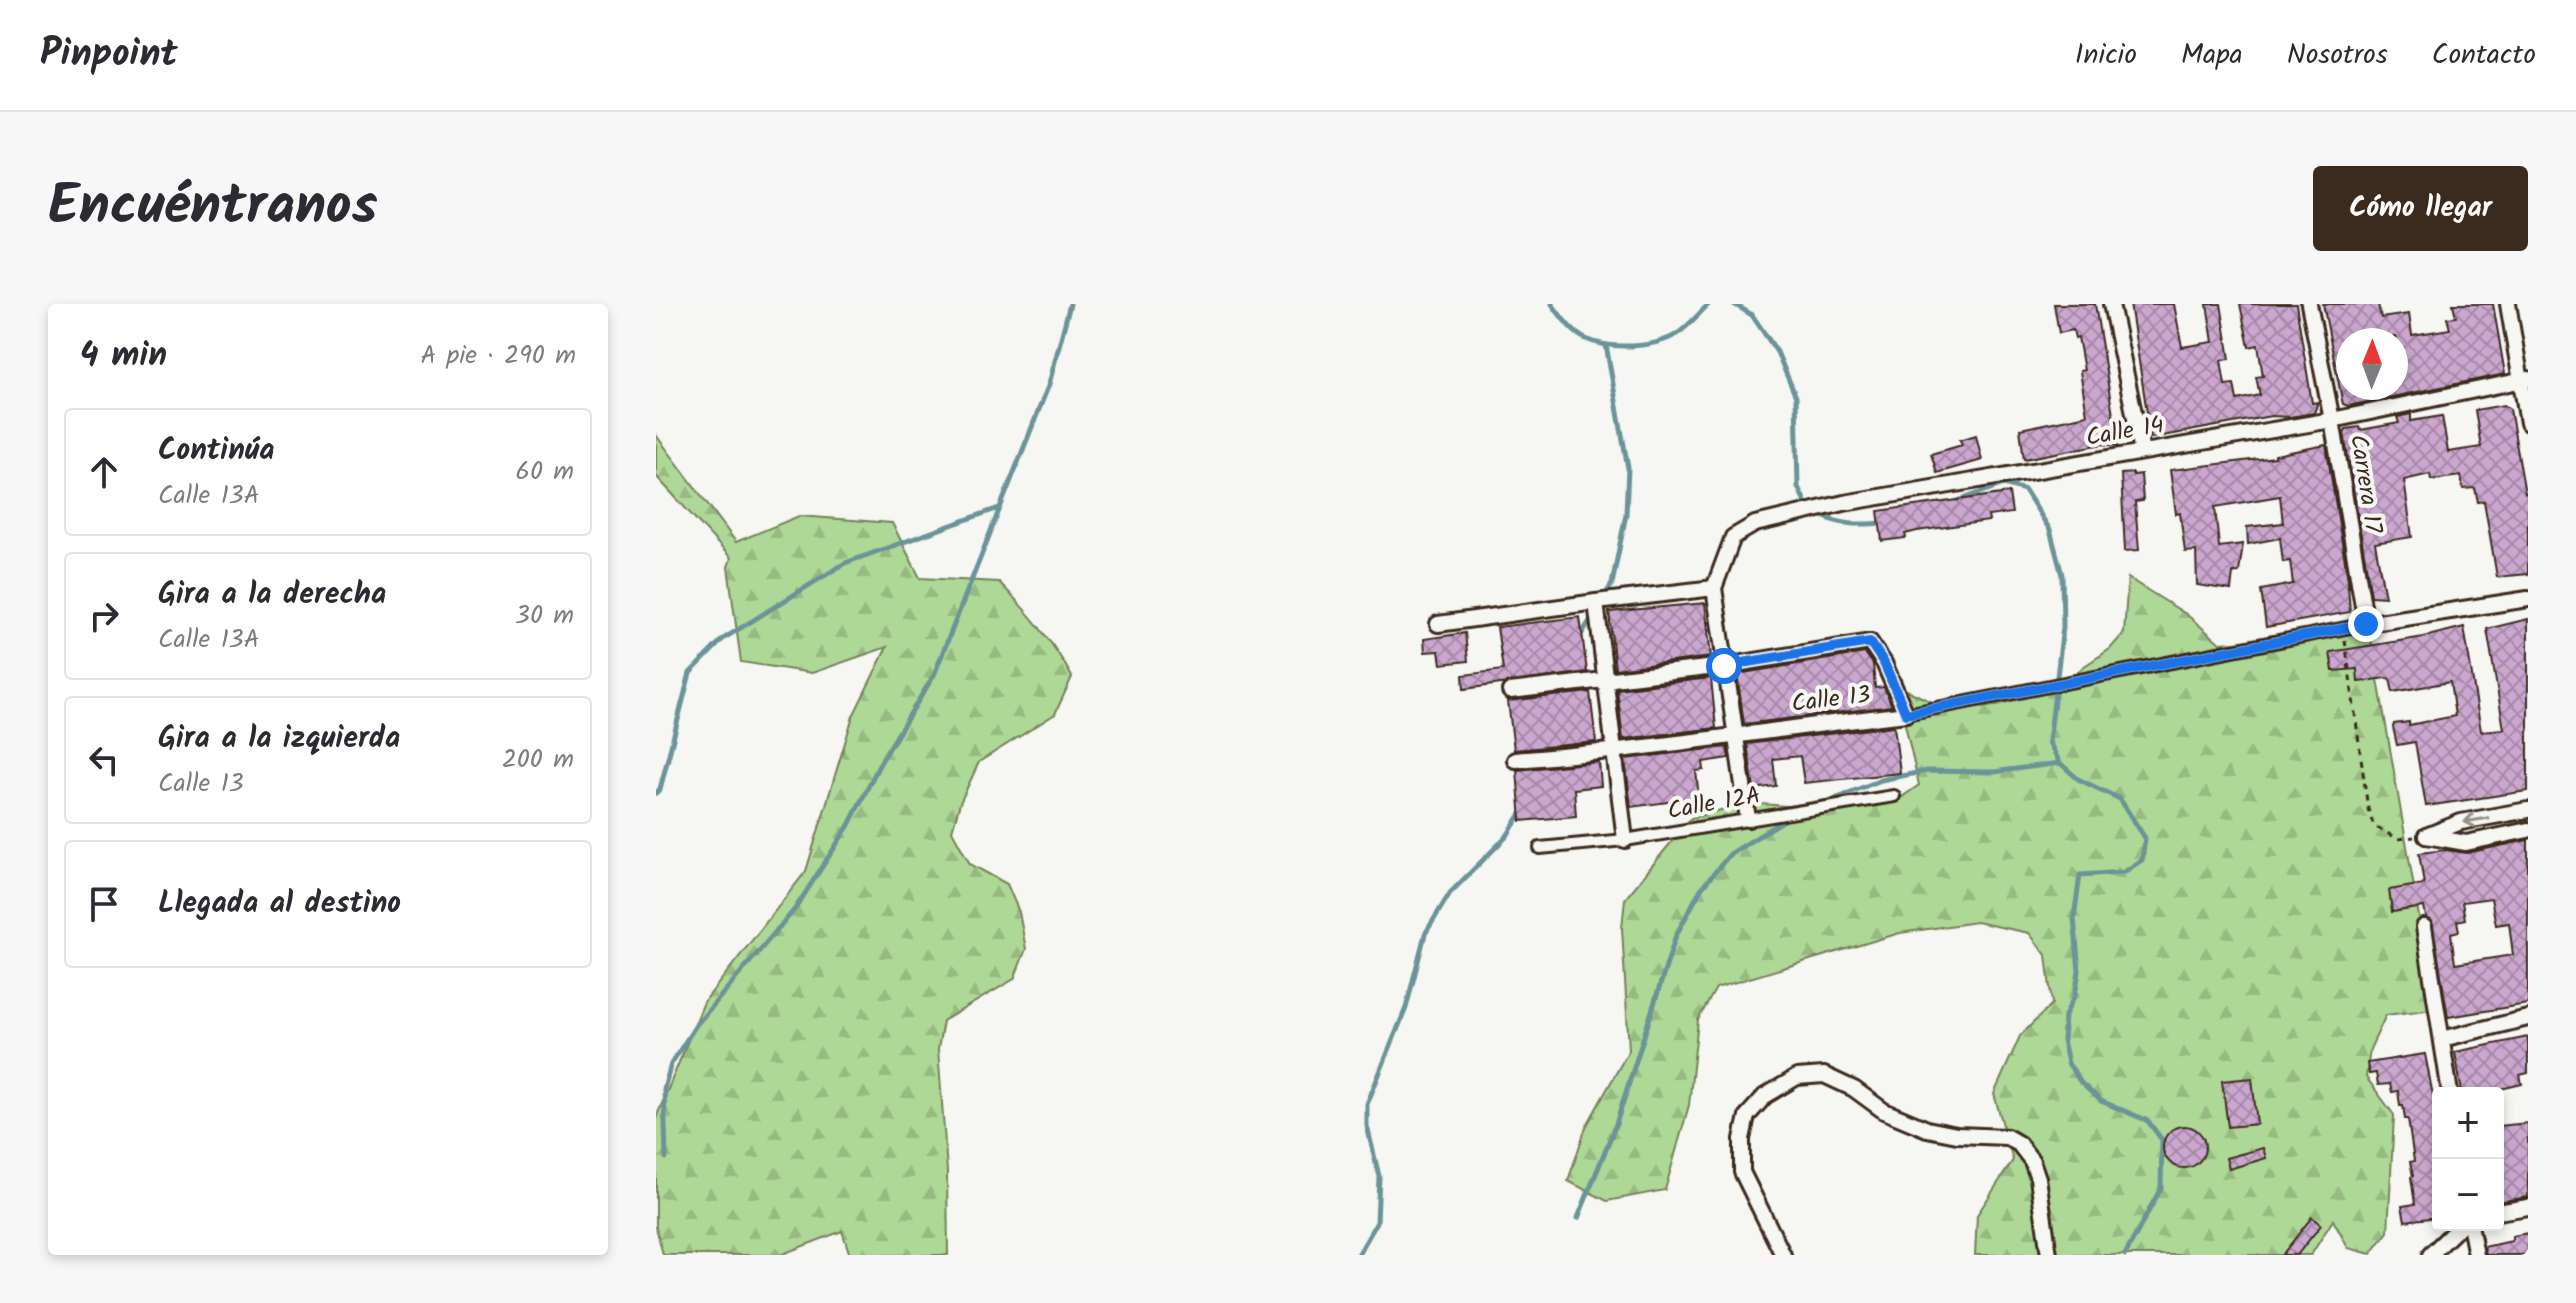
<!DOCTYPE html>
<html lang="es">
<head>
<meta charset="utf-8">
<style>
	:root { --surface:#fff; --page:#f7f7f7; --text:#2b2b33; --muted:#7c7c81; --line:#e1e1e2; --accent:#3b2a1e }
	body { margin:0; font-family:Kalam,sans-serif; background:var(--page); color:var(--text) }
	.controls { position:absolute; right:24px; bottom:24px; display:grid; overflow:hidden; border-radius:8px; box-shadow:0 4px 12px #0003 }
	.controls button { width:72px; height:72px; display:grid; place-items:center; padding:0; border:0; border-bottom:2px solid var(--line); background:var(--surface); color:var(--text); font:40px sans-serif }
	.compass { position:absolute; left:1680px; top:24px; width:72px; height:72px; border-radius:50%; background:var(--surface); box-shadow:0 4px 12px #0003; rotate:1deg }
	.stop { position:absolute; width:24px; height:24px; margin:-18px; border:6px solid #1a73e8; border-radius:50%; background:#fff }
	.stop.end { background:#1a73e8; border-color:#fff; box-shadow:0 2px 8px #0008 }
	.list { margin:0; padding:0; list-style:none }
	h2 { display:flex; justify-content:space-between; align-items:center; height:104px; margin:0; padding:0 32px; font-size:34px }
	h2 small { font-size:26px; font-weight:400; color:var(--muted) }
	.list li { display:grid; grid-template-columns:52px 1fr auto; gap:24px; align-items:center; box-sizing:border-box; height:128px; margin:0 16px 16px; padding:0 16px; border:2px solid var(--line); border-radius:8px }
	.list b { display:block; font-size:30px; white-space:nowrap }
	.list p { margin:0; font-size:26px; white-space:nowrap; color:var(--muted) }
	.list em { font-size:26px; font-style:normal; color:var(--muted) }
	.icon { flex:none; width:44px; height:44px; fill:none; stroke:currentColor; stroke-width:2; stroke-linecap:round; stroke-linejoin:round }
	.map { position:relative; flex:none; width:1872px; height:951px; overflow:hidden; border-radius:8px }
	header { display:flex; align-items:center; gap:48px; box-sizing:border-box; height:112px; padding:0 40px; background:var(--surface); border-bottom:2px solid var(--line) }
	header strong { font-size:38px }
	nav { display:flex; gap:44px; margin-inline-start:auto; font-size:28px }
	.intro { display:flex; align-items:center; justify-content:space-between; box-sizing:border-box; height:192px; padding:0 48px }
	h1 { margin:0; font-size:56px }
	.button { padding:20px 36px; border-radius:8px; background:var(--accent); color:#fff; font-size:28px; font-weight:700 }
	main { display:flex; gap:48px; padding:0 48px }
	aside { flex:1; background:var(--surface); border-radius:8px; box-shadow:0 4px 12px #0003 }
	.map>svg:first-child { display:block }
	.forest { fill:url(#forest-firs); stroke:#74815a; stroke-width:2 }
	.lines { fill:none; stroke-linecap:round; stroke-linejoin:round }
	.stream { stroke:#6b9497; stroke-width:5 }
	.building { fill:url(#building-cross-hatch); stroke:#3b2a1e; stroke-width:2; fill-rule:evenodd }
	.pedestrian-casing { stroke:#3b2a1e; stroke-width:16 }
	.minor-casing { stroke:#3b2a1e; stroke-width:20 }
	.path { stroke:#3b2a1e; stroke-width:3; stroke-dasharray:6 6; stroke-linecap:butt }
	.pedestrian { stroke:#f6f6f2; stroke-width:10 }
	.minor { stroke:#f6f6f2; stroke-width:14 }
	.oneway { stroke:#989088 }
	.route { stroke:#1a73e8; stroke-width:10 }
	.labels { text-anchor:middle; dominant-baseline:central; stroke-width:8; stroke-linejoin:round; paint-order:stroke }
	.street-label { font-size:24px; fill:#3b2a1e; stroke:#f6f6f2 }
</style>
</head>
<body>
<header>
<strong>Pinpoint</strong>
<nav><a>Inicio</a><a>Mapa</a><a>Nosotros</a><a>Contacto</a></nav>
</header>
<div class="intro"><h1>Encuéntranos</h1><a class="button">Cómo llegar</a></div>
<main>
<aside>
<h2>4 min<small>A pie · 290 m</small></h2>
<ul class="list">
<li><svg class="icon" aria-label="ahead" viewBox="0 0 24 24"><path d="M12 20V5M6 11l6-6 6 6"/></svg><div><b>Continúa</b><p>Calle 13A</p></div><em>60 m</em></li>
<li><svg class="icon" aria-label="right" viewBox="0 0 24 24"><path d="M7 20v-9h11M14 6l5 5-5 5"/></svg><div><b>Gira a la derecha</b><p>Calle 13A</p></div><em>30 m</em></li>
<li><svg class="icon" aria-label="left" viewBox="0 0 24 24"><path d="M17 20v-9H6M10 6l-5 5 5 5"/></svg><div><b>Gira a la izquierda</b><p>Calle 13</p></div><em>200 m</em></li>
<li><svg class="icon" aria-label="arrive" viewBox="0 0 24 24"><path d="M6 21V4h12l-3 4 3 4H6"/></svg><div><b>Llegada al destino</b></div></li>
</ul>
</aside>
<div class="map">
<svg width="1872" height="951" viewBox="0 0 1872 951">
	<defs>
		<pattern id="forest-firs" width="22" height="20" patternUnits="userSpaceOnUse" patternTransform="scale(2)"><rect width="22" height="20" fill="#aed896"/><path d="M5 1l3.5 6h-7zM16 11l3.5 6h-7z" fill="#97ba81"/></pattern>
		<pattern id="building-cross-hatch" width="8" height="8" patternUnits="userSpaceOnUse" patternTransform="scale(2)"><rect width="8" height="8" fill="#cba7d0"/><path d="M0 0l8 8M0 8l8-8" fill="none" stroke="#a688a8"/></pattern>
	</defs>
	<rect width="100%" height="100%" fill="#f6f6f2"/>
	<filter id="ink" filterUnits="userSpaceOnUse"><feTurbulence type="fractalNoise" baseFrequency=".0125" numOctaves="2"/><feDisplacementMap in="SourceGraphic" scale="16" xChannelSelector="R" yChannelSelector="G"/><feConvolveMatrix kernelMatrix="1 2 1 2 8 2 1 2 1" color-interpolation-filters="sRGB"/></filter>
	<g filter="url(#ink)">
		<g class="forest">
			<path d="M 0,131 L 80,238 L 143,212 L 236,219 L 264,274 L 343,278 C 371,307 397,337 416,373 L 399,410 L 323,458 L 304,499 L 296,527 L 314,560 L 351,580 L 363,608 L 370,645 L 358,675 L 287,717 L 282,745 L 291,867 L 292,951 L 194,951 L 186,927 L 124,951 L 7,951 L 0,923 L 0,814 L 48,698 L 150,567 L 197,412 L 231,343 L 156,369 L 85,358 L 72,263 L 75,254 L 0,172 Z"/>
			<polygon points="1472,274 1530,310 1564,339 1714,329 1779,705 1730,711 1714,745 1710,773 1738,811 1732,928 1715,950 1692,944 1677,916 1655,951 1319,951 1321,911 1357,856 1338,790 1364,732 1396,700 1390,651 1373,629 1320,618 1244,629 1060,684 1042,716 1033,801 1009,886 951,897 912,877 930,823 973,746 966,624 969,595 1035,514 1091,499 1172,505 1240,497 1263,481 1240,381 1280,400 1333,403 1379,391 1414,375 1427,363 1454,345 1468,329"/>
		</g>
		<g class="lines">
			<g class="stream">
				<path d="M 896,0 C 905,12 916,29 930,35 C 954,46 999,44 1021,30 C 1033,22 1043,9 1053,0"/>
				<polyline points="1078,0 1096,11 1121,48 1140,93 1142,183 1152,204"/>
				<polyline points="1299,198 1348,180 1369,186 1394,226 1406,271 1407,323 1393,438 1404,459 1422,475 1464,495 1489,534 1486,556 1468,568 1424,571 1418,614 1423,667 1419,691 1409,711 1407,736 1412,759 1425,779 1445,797 1492,817 1506,836 1505,884 1469,951"/>
				<path d="M 1161,209 C 1183,222 1204,221 1229,219"/>
				<polyline points="948,293 956,280 970,210 972,164 950,41"/>
				<polyline points="923,334 937,312"/>
				<polyline points="0,489 4,485 34,369 67,335 189,259 343,204"/>
				<polyline points="1165,500 1225,476 1271,467 1338,468 1404,459"/>
				<polyline points="10,854 8,785 15,760 40,721 139,605 193,521 224,459 278,371 393,80 414,0"/>
				<polyline points="922,914 960,820 1020,631 1045,585 1074,550 1133,513"/>
				<polyline points="702,951 721,918 723,872 711,822 711,800 750,704 769,630 794,589 851,532 866,508"/>
			</g>
		</g>
		<g class="building">
			<polygon points="1398,0 1439,0 1462,142 1447,140 1368,155 1364,125 1431,111 1424,67 1428,66 1422,33 1419,34 1417,26 1403,29"/>
			<polygon points="1474,0 1518,0 1526,43 1557,38 1551,0 1565,0 1574,55 1565,56 1569,81 1578,80 1581,96 1604,91 1600,73 1607,72 1602,41 1593,43 1584,0 1640,0 1656,99 1662,98 1658,109 1634,113 1615,112 1495,134"/>
			<path d="M 1667,0 L 1722,0 L 1725,14 L 1753,10 L 1756,31 L 1794,25 L 1791,14 L 1800,13 L 1797,0 L 1837,0 L 1849,70 L 1692,102 L 1687,100 L 1686,96 ZM 1740,33 L 1740,84 L 1692,84 L 1692,36 Z"/>
			<polygon points="1848,101 1854,105 1869,189 1871,189 1872,196 1872,270 1841,273 1828,197 1822,198 1819,184 1807,185 1805,172 1775,176 1774,170 1748,176 1756,233 1719,239 1729,293 1715,292 1688,129 1690,125 1703,123 1704,126 1743,119 1741,113 1755,110 1755,117 1786,112 1792,148 1825,143 1819,106"/>
			<polygon points="1320,131 1326,156 1281,169 1275,150 1306,141 1304,136"/>
			<polygon points="1670,141 1693,282 1692,281 1694,308 1610,323 1605,286 1637,280 1634,257 1627,258 1624,234 1592,240 1591,223 1627,219 1624,192 1559,203 1563,243 1587,240 1583,268 1577,269 1575,286 1541,281 1540,247 1529,248 1524,209 1520,210 1514,166 1619,153 1619,151"/>
			<polygon points="1477,169 1477,171 1485,170 1487,197 1479,198 1483,246 1469,247 1465,170"/>
			<polygon points="1353,189 1356,209 1332,212 1333,217 1261,227 1249,230 1250,234 1226,237 1222,207"/>
			<polygon points="1049,299 1055,353 959,365 953,308"/>
			<polygon points="924,313 931,368 808,385 807,371 847,366 841,323"/>
			<polygon points="1872,315 1872,487 1770,502 1759,438 1741,441 1737,423 1738,420 1753,418 1753,421 1799,412 1794,378 1737,388 1734,375 1730,374 1702,378 1701,365 1677,367 1674,348 1768,333 1808,323 1825,427 1848,425 1831,325"/>
			<polygon points="809,329 812,357 785,360 783,347 769,348 768,335"/>
			<polygon points="1209,349 1217,360 1219,384 1228,383 1236,402 1088,420 1081,370"/>
			<polygon points="1055,374 1060,424 967,435 961,385"/>
			<polygon points="934,388 940,438 858,446 852,397"/>
			<polygon points="1238,422 1244,469 1148,479 1144,452 1117,455 1120,482 1098,485 1091,440"/>
			<polygon points="1071,443 1073,454 1047,458 1048,466 1040,467 1043,494 975,503 969,455"/>
			<polygon points="943,458 945,482 918,485 920,512 865,517 861,466"/>
			<path d="M 1872,536 L 1872,700 L 1792,713 L 1776,617 L 1770,613 L 1768,603 L 1736,608 L 1733,586 L 1768,580 L 1763,549 L 1789,546 L 1811,549 ZM 1835,594 L 1840,621 L 1853,619 L 1857,651 L 1799,660 L 1795,629 L 1803,627 L 1801,617 L 1809,615 L 1806,598 Z"/>
			<polygon points="1872,733 1872,769 1864,771 1866,780 1836,787 1837,789 1806,789 1799,748"/>
			<polygon points="1769,750 1782,818 1782,913 1749,917 1746,902 1759,900 1755,873 1757,872 1754,858 1758,857 1752,815 1749,815 1747,801 1744,801 1742,787 1736,788 1734,780 1722,781 1720,769 1713,770 1711,759"/>
			<polygon points="1596,774 1601,820 1572,823 1566,777"/>
			<polygon points="1872,819 1872,893 1842,898 1842,822"/>
			<circle cx="1528" cy="843" r="21"/>
			<polygon points="1607,844 1610,854 1573,865 1570,854"/>
			<polygon points="1656,913 1665,921 1641,951 1626,951"/>
			<polygon points="1872,929 1872,951 1830,951 1828,943 1856,937 1856,932"/>
		</g>
		<g class="lines">
			<defs>
				<g id="pedestrian">
					<polyline points="1250,410 1710,320"/>
					<polyline points="884,544 969,536 1238,492"/>
				</g>
				<g id="minor">
					<polyline points="1455,0 1486,147"/>
					<polyline points="1653,0 1676,116 1710,320 1872,295"/>
					<polyline points="1852,0 1872,119"/>
					<polyline points="940,298 969,536"/>
					<polyline points="782,320 940,298 1058,284"/>
					<path d="M 854,387 L 1068,362 L 1214,338 L 1228,359 L 1250,410 C 1119,425 990,446 859,456"/>
					<polyline points="1092,515 1058,284 1077,233 1099,220 1188,199 1676,116 1872,75"/>
					<polyline points="1770,532 1805,518 1872,506"/>
					<polyline points="1770,532 1810,539 1872,526"/>
					<polyline points="1768,623 1794,789"/>
					<polyline points="1786,735 1872,714"/>
					<polyline points="1842,908 1872,903"/>
					<polyline points="1814,921 1820,951"/>
					<polyline points="1127,951 1086,868 1086,835 1091,812 1109,792 1141,773 1168,771 1198,785 1228,807 1271,825 1301,831 1351,833 1363,840 1376,857 1382,874 1393,951"/>
					<polyline points="1774,951 1805,921"/>
				</g>
			</defs>
			<use href="#pedestrian" class="pedestrian-casing"/>
			<use href="#minor" class="minor-casing"/>
			<polyline class="path" points="1689,336 1712,505 1718,522 1742,535 1758,533"/>
			<use href="#pedestrian" class="pedestrian"/>
			<use href="#minor" class="minor"/>
		</g>
		<defs><path id="oneway-shaft" d="M-6 0H5M1.5-3L5.5 0L1.5 3" fill="none" stroke-width="1.6" stroke-linecap="round" stroke-linejoin="round" transform="scale(2)"/></defs>
		<use class="oneway" href="#oneway-shaft" transform="translate(1820 516) rotate(170)"/>
	</g>
	<g class="lines" filter="url(#ink)">
		<polyline class="route" points="1068,362 1214,338 1228,359 1250,410 1710,320"/>
	</g>
	<g class="labels">
		<g class="street-label">
			<text transform="translate(1469 128) rotate(-10)">Calle 14</text>
			<text transform="translate(1709 180) rotate(81)">Carrera 17</text>
			<text transform="translate(1175 396) rotate(-7)">Calle 13</text>
			<text transform="translate(1058 500) rotate(-10)">Calle 12A</text>
		</g>
	</g>
</svg>
<div class="controls">
<button>+</button>
<button>−</button>
</div>
<svg class="compass" viewBox="-18 -18 36 36"><path d="M0-13l5 13h-10z" fill="#e53935"/><path d="M0 13l5-13h-10z" fill="#7c7c81"/></svg>
<div class="stop" style="left:1068px;top:362px"></div>
<div class="stop end" style="left:1710px;top:320px"></div>
</div>
</main>
</body>
</html>
